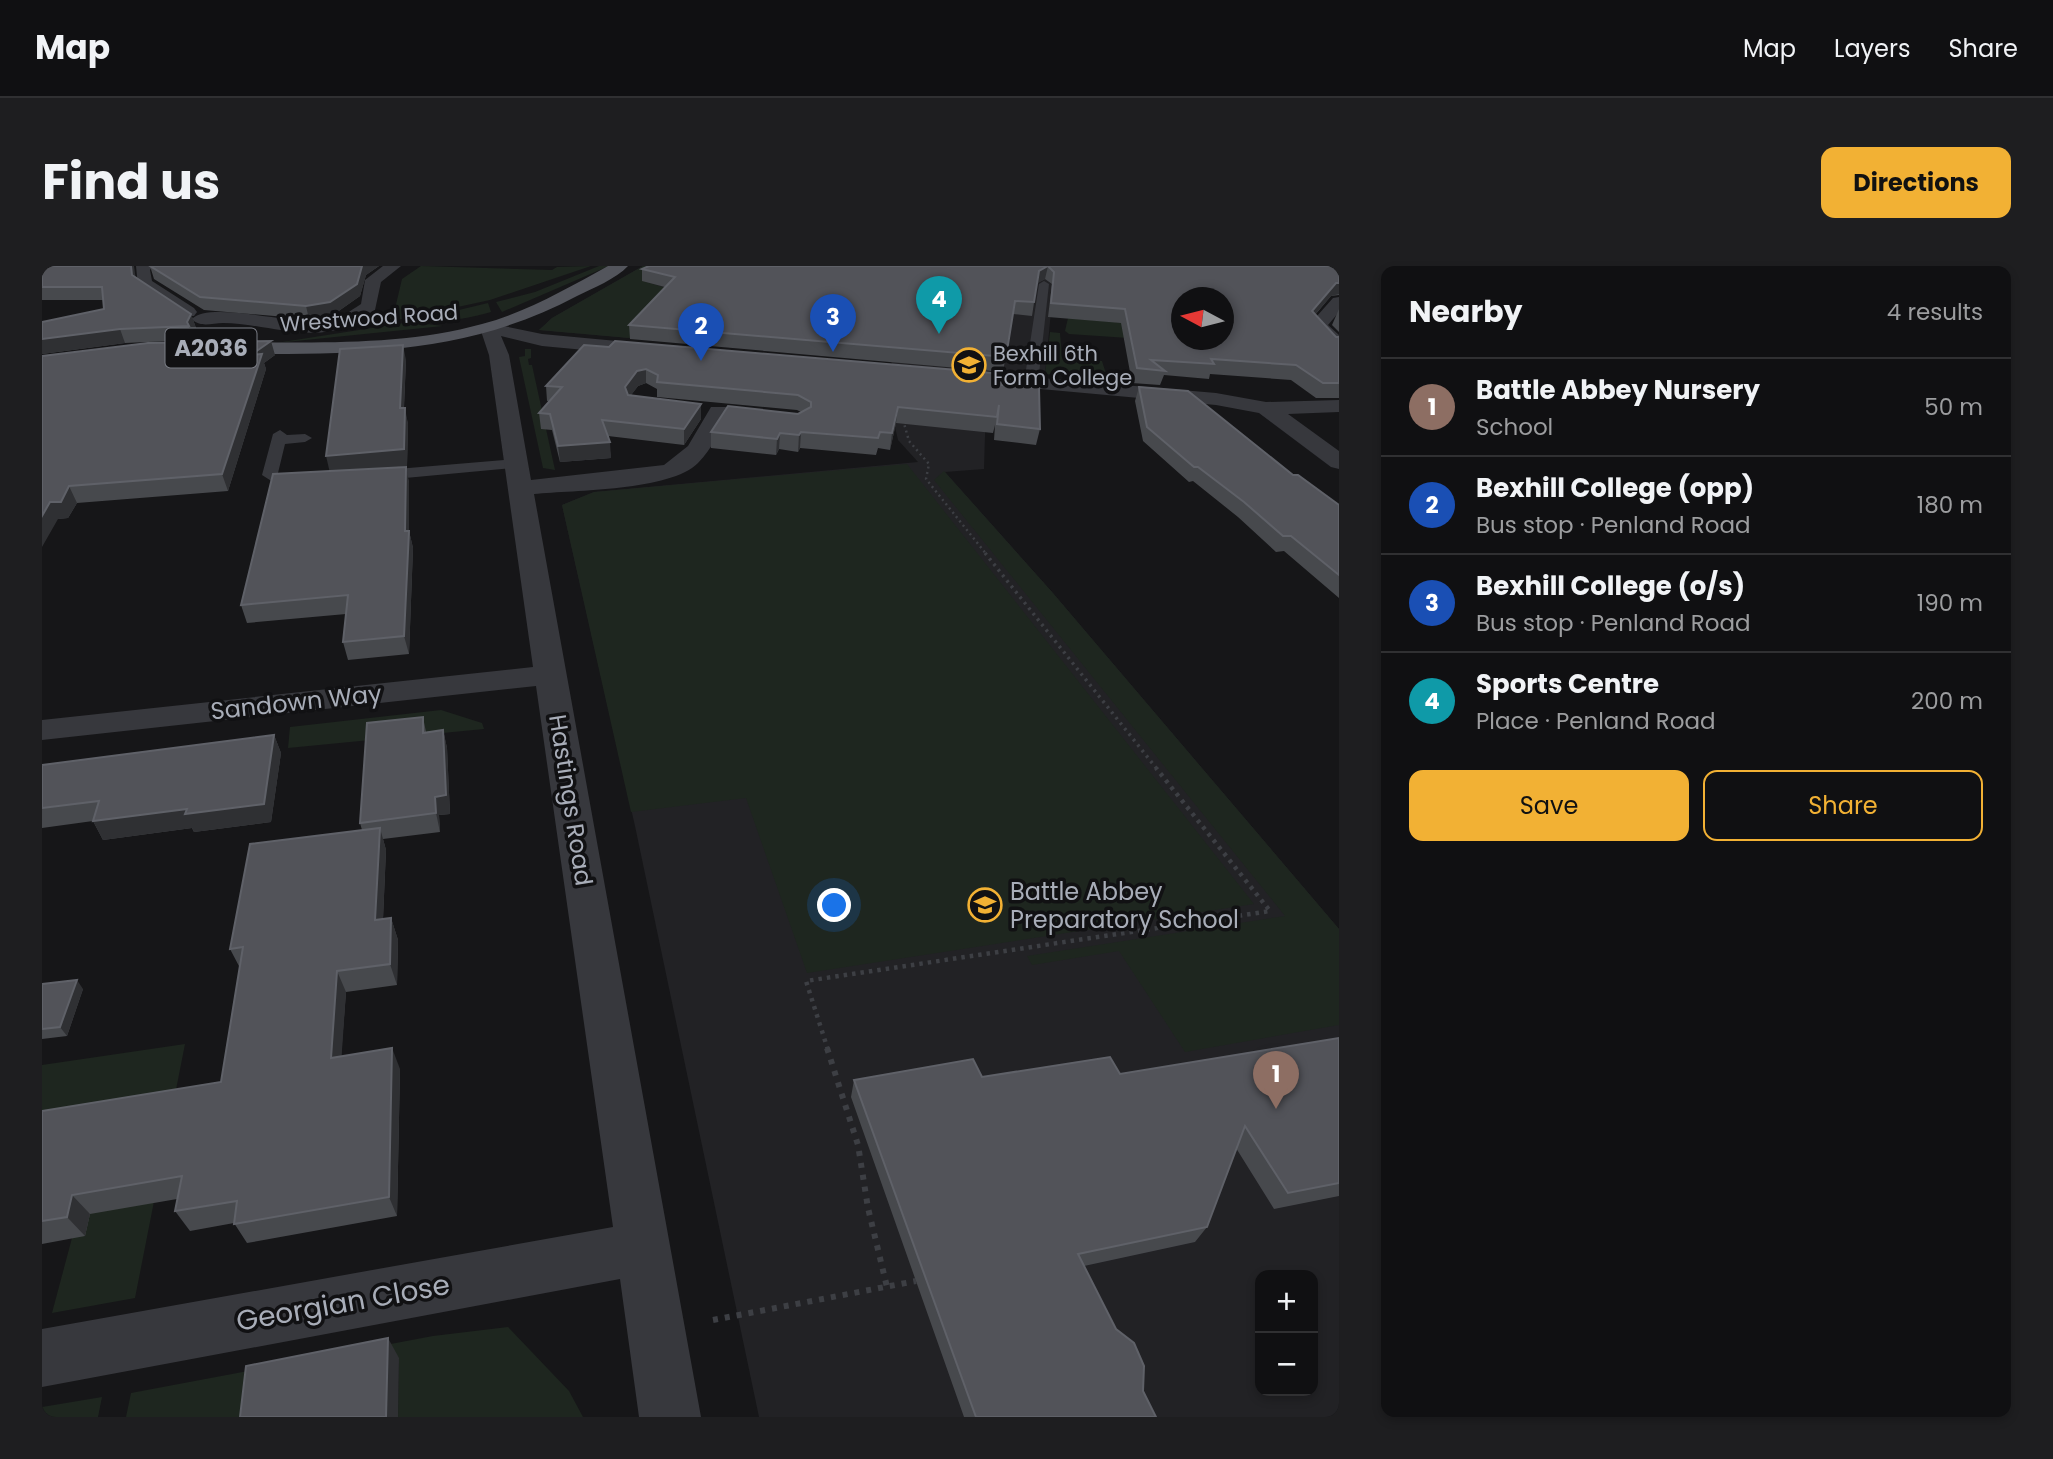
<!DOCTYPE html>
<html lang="en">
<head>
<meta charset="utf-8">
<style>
	:root { --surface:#101012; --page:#1e1e20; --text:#f1f3f6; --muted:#9c9d9f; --line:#303032; --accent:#f2b134 }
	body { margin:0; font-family:Poppins,sans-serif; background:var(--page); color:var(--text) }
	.controls { position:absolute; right:21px; bottom:21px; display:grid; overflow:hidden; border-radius:14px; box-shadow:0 4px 10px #0003 }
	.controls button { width:63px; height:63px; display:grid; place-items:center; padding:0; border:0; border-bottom:2px solid var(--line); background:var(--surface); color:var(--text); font:35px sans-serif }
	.compass { position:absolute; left:1129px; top:21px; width:63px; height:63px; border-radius:50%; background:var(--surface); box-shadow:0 4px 10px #0003; rotate:277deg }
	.you { position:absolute; left:793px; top:640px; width:24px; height:24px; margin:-18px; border:5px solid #fff; border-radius:50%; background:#1a73e8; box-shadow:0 0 0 10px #1a73e833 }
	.badge { display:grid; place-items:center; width:46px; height:46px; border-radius:50%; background:var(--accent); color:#fff; font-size:23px; font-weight:700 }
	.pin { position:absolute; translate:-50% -58px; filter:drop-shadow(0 2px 4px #0008) }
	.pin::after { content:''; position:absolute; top:37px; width:24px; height:21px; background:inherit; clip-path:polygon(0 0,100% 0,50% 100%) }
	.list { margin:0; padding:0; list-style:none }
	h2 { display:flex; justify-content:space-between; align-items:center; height:91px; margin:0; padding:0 28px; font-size:30px }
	h2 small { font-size:23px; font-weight:400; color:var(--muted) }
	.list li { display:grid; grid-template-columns:46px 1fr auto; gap:21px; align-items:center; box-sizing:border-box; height:98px; padding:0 28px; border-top:2px solid var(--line) }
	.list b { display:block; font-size:26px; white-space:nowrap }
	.list p { margin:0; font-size:23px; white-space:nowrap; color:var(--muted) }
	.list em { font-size:23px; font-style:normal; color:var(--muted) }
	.actions { display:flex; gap:14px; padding:21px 28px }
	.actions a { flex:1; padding:16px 0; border:2px solid var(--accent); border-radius:14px; text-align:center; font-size:24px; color:var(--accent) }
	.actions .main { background:var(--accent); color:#111 }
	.map { position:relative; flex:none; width:1297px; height:1151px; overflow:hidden; border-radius:14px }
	header { display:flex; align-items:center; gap:42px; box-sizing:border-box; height:98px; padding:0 35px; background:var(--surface); border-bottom:2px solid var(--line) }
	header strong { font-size:33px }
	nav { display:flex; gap:38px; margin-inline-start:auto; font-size:24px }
	.intro { display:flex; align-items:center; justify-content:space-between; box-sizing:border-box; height:168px; padding:0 42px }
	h1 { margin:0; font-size:49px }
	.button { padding:18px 32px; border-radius:14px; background:var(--accent); color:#111; font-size:24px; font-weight:700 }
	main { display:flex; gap:42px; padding:0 42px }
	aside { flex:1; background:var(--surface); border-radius:14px; box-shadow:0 4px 10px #0003 }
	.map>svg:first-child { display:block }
	.built { fill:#222225; fill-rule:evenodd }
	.green { fill:#1e261f }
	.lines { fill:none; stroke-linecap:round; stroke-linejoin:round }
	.path-far3 { stroke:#3d3f44; stroke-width:2.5; stroke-dasharray:2 3.5; stroke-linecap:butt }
	.path-far2 { stroke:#3d3f44; stroke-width:3.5; stroke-dasharray:2.5 4.5; stroke-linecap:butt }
	.path-far1 { stroke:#3d3f44; stroke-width:4.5; stroke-dasharray:3.5 5; stroke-linecap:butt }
	.path { stroke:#3d3f44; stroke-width:6; stroke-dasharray:5 7; stroke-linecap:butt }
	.service { fill:#37383d; fill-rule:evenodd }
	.minor { fill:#37383d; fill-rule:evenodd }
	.primary { fill:#53555c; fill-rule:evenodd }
	.wall { fill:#47494d }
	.shaded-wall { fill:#2f3033 }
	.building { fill:#525359; stroke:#5f6168; stroke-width:2; fill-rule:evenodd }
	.labels { text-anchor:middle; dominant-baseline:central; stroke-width:7; stroke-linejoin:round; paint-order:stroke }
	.far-street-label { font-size:21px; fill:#a8adb8; stroke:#111113 }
	.far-poi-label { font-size:21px; fill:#a8adb8; stroke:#111113; text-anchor:start }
	.shield { fill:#111113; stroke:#7b7e86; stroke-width:2 }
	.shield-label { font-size:23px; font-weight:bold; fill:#a8adb8 }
	.street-label { font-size:24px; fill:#a8adb8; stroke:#111113 }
	.poi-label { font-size:24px; fill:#a8adb8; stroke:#111113; text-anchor:start }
	.near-street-label { font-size:28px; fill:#a8adb8; stroke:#111113 }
</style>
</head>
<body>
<header>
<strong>Map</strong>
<nav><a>Map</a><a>Layers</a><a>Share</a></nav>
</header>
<div class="intro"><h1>Find us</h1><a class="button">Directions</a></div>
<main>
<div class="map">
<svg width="1297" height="1151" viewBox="0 0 1297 1151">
	<rect width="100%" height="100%" fill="#161618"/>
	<path class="built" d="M 601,0 L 1013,4 L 1003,108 L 945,103 L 942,203 L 903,206 L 1010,326 L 1297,663 L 1297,1151 L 717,1151 L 593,560 L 520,239 L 552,226 L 876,196 L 856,174 L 845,126 L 856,116 L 849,95 L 497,64 L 510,52 ZM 1218,1009 L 1271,1009 L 1271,1125 L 1218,1125 Z"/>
	<g class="green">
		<polygon points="379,0 510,4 515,1 549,0 448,34 337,58 352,47 360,13"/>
		<polygon points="557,0 567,0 460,46 454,36 493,26"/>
		<polygon points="601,0 656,0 601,15 627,23 666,79 497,64 510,52"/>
		<path d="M 446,37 L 449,46 C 423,53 402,57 375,54 Z"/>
		<polygon points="1026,52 1085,57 1116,74 1027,68 1023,65"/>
		<polygon points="368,56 401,60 234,77"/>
		<polygon points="1008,66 1018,67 1020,91 1060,95 1066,114 1003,108"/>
		<polygon points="483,83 489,83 489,92 486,93 487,99 490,99 513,204 501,202 477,91 483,90"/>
		<polygon points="865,198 1212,638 765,707 704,532 589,546 520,239 552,226"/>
		<polygon points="902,205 1010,326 1297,663 1297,759 1143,786 1077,685 990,699 985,690 1243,650 892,214"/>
		<polygon points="399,444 440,457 442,463 246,482 248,461"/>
		<polygon points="143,778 93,1032 10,1047 30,972 0,868 0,799"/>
		<polygon points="466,1061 527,1125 541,1151 356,1151 357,1092 217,1151 84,1151 89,1127 391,1070"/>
		<polygon points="60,1131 56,1151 0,1151 0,1141"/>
	</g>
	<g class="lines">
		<polyline class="path-far3" points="861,154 867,175 887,198 884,213 945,289"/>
		<polyline class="path-far2" points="943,287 1115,503"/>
		<polyline class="path-far1" points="786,784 764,715 1228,645 1114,502"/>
		<g class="path">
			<polyline points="785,782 816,879 826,942 845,1021"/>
			<polyline points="671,1054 874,1015"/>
		</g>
		<g class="service">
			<polygon points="1002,15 1007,18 996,117 989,121 982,117 997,18"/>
			<polygon points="238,164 245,169 263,168 270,172 263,176 243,178 236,207 245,213 265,213 265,219 242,223 220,209 231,168"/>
			<polygon points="475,193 483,198 480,201 331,215 323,210 331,205"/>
		</g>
		<g class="minor">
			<polygon points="94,0 111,0 108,4 110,15 152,42 155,46 152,50 140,50 96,20"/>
			<path d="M 341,0 L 359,0 L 339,16 L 333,44 C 319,54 306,62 289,65 C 253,72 217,57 181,57 C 170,57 158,62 150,53 C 167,34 256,60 285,55 C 298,53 308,45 319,38 L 323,14 Z"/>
			<polygon points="1297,31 1297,46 1286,59 1297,69 1297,85 1290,83 1267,59 1291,32"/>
			<path d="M 447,57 L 500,68 L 618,79 L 628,85 L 618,91 L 500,80 L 459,70 L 467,89 L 489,214 L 622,199 L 646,180 L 669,141 L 685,141 L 688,146 C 679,163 670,183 656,197 C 628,225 533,224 492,228 L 659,1151 L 597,1151 L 578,1013 L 0,1121 L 0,1063 L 571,961 L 494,420 L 0,474 L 0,454 L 491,401 L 447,89 L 438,62 Z"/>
			<polygon points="908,104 1174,127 1224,136 1297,134 1297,146 1246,148 1297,185 1297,203 1289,201 1217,147 1174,139 901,114 898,110"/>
		</g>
		<path class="primary" d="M 566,0 L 586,0 C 574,13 551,22 535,30 C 421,91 305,88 179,88 L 169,82 L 179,76 C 265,76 357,81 440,58 C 485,46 526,22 566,0 Z"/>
	</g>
	<g class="wall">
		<polygon points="0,0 93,12 149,48 154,62 150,69 152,74 83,77 0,88 0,56 62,43 61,34 0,34"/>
		<polygon points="108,0 337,0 324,9 318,30 291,49 267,53 162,44 112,13"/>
		<polygon points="607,0 1297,0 1297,29 1289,30 1273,49 1294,71 1297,71 1297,132 1274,132 1249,114 1168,108 1167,113 1122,109 1118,119 1090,117 1079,57 1006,51 1010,18 1003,13 995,17 990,50 971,48 961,106 588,73 587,59 623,21 600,15 600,3"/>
		<polygon points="1297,43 1297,66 1290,59"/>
		<polygon points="542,79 960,119 998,163 994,179 952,174 953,159 951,167 854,157 848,184 836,182 834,189 758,182 756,186 737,183 734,189 669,182 669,166 756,148 759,146 755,144 615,131 615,123 604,117 596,120 589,129 659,153 642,179 566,170 569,192 518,196 510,164 499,163 497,147 508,135 505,135 504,120"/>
		<polygon points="233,89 222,97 224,103 186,225 35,237 26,252 16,253 0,90"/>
		<polygon points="364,94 362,142 366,158 365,200 334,203 364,201 367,217 367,265 371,282 367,388 306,394 301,376 304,348 205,357 199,339 288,205"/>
		<polygon points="1097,121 1251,209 1297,239 1297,332 1242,285 1234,286 1196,251 1151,215 1147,216 1101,175 1093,135"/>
		<polygon points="381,451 384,466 401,464 405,482 408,548 397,549 398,566 341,573 344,584 341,653 349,652 356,674 355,719 304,726 299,790 358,803 355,950 205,977 192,957 148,965 133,945 135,933 48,948 43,970 0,978 0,845 179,816 198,702 188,683 320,564 318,557"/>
		<polygon points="232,469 239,487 229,556 152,566 150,562 61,574 51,555 0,562 0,499"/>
		<polygon points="0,718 41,723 25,770 0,773"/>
		<polygon points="1297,772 1297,930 1232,943 1194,882 1165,961 1153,976 1042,1000 1114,1151 922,1151 809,831 812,814 1078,808"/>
	</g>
	<g class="shaded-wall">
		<polygon points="89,0 92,0 95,22 90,9"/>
		<polygon points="320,0 337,0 324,9 318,30 291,49 267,53 264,40"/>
		<polygon points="1006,0 1003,13 994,18 997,5"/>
		<polygon points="1294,17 1297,17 1297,28 1289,30 1264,59 1270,45"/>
		<polygon points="149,48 154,62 150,69 145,56"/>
		<polygon points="78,63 83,77 0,88 0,73"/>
		<polygon points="229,75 233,89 222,97 224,103 186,225 180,208 209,89"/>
		<polygon points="361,79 364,94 361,159 358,142"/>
		<polygon points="604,103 604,117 596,120 584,136 583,121 595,105"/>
		<polygon points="659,138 659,153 642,179 642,163"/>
		<polygon points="856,141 854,157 848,184 850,167"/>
		<polygon points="363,142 366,158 365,200 288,207 284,190"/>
		<polygon points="759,166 758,182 756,186 757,169"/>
		<polygon points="738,167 737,183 734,189 735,173"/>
		<polygon points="568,176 569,192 518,196 516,180"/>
		<polygon points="364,201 367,217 367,273 367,265 371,282 367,388 362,370"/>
		<polygon points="27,220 35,237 26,252 16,253 0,281 0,250 8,236"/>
		<polygon points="401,464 405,482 408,548 397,549 398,566 394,547 393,531"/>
		<polygon points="232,469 239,487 229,556 152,566 150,562 61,574 51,555"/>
		<polygon points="338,562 344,584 340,676 333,654"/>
		<polygon points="349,652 356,674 355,719 348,698"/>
		<polygon points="295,705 304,726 298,813 289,792"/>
		<polygon points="35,714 41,723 25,770 18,761"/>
		<polygon points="350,782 358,803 355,950 347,931"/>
		<polygon points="30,929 48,948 43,970 25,951"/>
		<polygon points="346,1072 357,1092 356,1151 344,1151"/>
	</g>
	<g class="building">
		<polygon points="0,0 89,0 90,9 149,48 145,56 147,60 78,63 0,73 0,56 62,43 60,21 0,21"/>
		<polygon points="108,0 320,0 315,18 288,36 264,40 158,31"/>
		<path d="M 607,0 L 1297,0 L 1297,17 L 1294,17 L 1270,45 L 1294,71 L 1297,71 L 1297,117 L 1281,117 L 1254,99 L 1169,93 L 1172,98 L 1109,94 L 1123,105 L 1095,102 L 1083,43 L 1009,37 L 1012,6 L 1006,0 L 997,5 L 992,36 L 973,35 L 964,91 L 587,59 L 633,11 L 600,3 ZM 1139,32 L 1181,32 L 1181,74 L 1139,74 Z"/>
		<polygon points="229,75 209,89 220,88 180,208 27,220 19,236 8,236 0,250 0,90 106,77"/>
		<polygon points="573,75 962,108 960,119 997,122 998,163 955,158 957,139 955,151 856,141 850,167 838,166 836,172 759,166 757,169 738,167 735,173 669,166 686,140 756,148 769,141 769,136 756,129 615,116 616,109 604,103 595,105 583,121 586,129 659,138 642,163 560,154 568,176 516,180 508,148 497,147 520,121 504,120 542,79 567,81"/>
		<polygon points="361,79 358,142 363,142 362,183 284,190 298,83"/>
		<polygon points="1097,121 1146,125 1251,209 1256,209 1297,239 1297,309 1249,270 1241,270 1202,236 1156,201 1152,201 1105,161"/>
		<polygon points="364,201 363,265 367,265 362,370 301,376 306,329 199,339 231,208"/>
		<polygon points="381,451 381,467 401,464 404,529 393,531 394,547 318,557 325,457"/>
		<polygon points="232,469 222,538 143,548 145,543 51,555 57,535 0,542 0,499"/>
		<polygon points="338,562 333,654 349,652 348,698 295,705 289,792 350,782 347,931 192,958 195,935 133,945 140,910 30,929 25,951 0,955 0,845 179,816 201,681 188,683 208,578"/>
		<polygon points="35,714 18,761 0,763 0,718"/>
		<polygon points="1297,772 1297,917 1246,927 1203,860 1165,961 1036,988 1074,1063 1092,1077 1102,1100 1101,1125 1114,1151 934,1151 812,814 931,793 940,811 1068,791 1078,808"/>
		<polygon points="346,1072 344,1151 198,1151 204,1100"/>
	</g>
	<defs>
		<symbol id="university-ring" viewBox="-11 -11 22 22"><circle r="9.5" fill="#111113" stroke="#f2b134" stroke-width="1.5"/><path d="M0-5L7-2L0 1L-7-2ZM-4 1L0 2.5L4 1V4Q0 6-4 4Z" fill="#f2b134"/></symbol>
		<symbol id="school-ring" viewBox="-11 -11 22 22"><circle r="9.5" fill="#111113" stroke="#f2b134" stroke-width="1.5"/><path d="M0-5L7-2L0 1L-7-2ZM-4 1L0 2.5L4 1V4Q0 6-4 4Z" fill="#f2b134"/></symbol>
	</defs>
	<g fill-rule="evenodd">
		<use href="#university-ring" x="908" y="80" width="38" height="38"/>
		<use href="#school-ring" x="924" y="620" width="38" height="38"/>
	</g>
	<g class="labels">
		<g class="far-street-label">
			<text transform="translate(327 52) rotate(-4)">Wrestwood Road</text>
		</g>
		<g class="far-poi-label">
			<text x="951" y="87">Bexhill 6th<tspan x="951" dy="24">Form College</tspan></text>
		</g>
		<rect class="shield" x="123.5" y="62.5" width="91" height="39" rx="5"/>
		<g class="shield-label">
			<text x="169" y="82">A2036</text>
		</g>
		<g class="street-label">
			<text transform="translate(254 436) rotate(-6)">Sandown Way</text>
			<text transform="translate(529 534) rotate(81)">Hastings Road</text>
		</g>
		<g class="poi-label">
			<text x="968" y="625">Battle Abbey<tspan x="968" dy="28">Preparatory School</tspan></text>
		</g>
		<g class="near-street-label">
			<text transform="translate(301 1037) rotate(-10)">Georgian Close</text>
		</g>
	</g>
</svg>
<div class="controls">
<button>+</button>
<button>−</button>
</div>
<svg class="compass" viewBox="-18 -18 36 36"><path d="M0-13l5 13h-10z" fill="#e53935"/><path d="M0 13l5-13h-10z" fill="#9c9d9f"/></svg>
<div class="you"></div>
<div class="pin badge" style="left:1234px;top:843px;background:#8d6e63">1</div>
<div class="pin badge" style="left:659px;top:95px;background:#1a4fb4">2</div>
<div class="pin badge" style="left:791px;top:86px;background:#1a4fb4">3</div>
<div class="pin badge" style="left:897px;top:68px;background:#0f9aa8">4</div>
</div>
<aside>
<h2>Nearby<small>4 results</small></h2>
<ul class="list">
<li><span class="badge" style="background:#8d6e63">1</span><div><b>Battle Abbey Nursery</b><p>School</p></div><em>50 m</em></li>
<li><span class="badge" style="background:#1a4fb4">2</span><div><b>Bexhill College (opp)</b><p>Bus stop · Penland Road</p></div><em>180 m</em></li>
<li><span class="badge" style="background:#1a4fb4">3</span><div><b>Bexhill College (o/s)</b><p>Bus stop · Penland Road</p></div><em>190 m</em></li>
<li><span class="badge" style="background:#0f9aa8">4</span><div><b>Sports Centre</b><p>Place · Penland Road</p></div><em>200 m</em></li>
</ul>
<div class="actions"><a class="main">Save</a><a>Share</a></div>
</aside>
</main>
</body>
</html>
